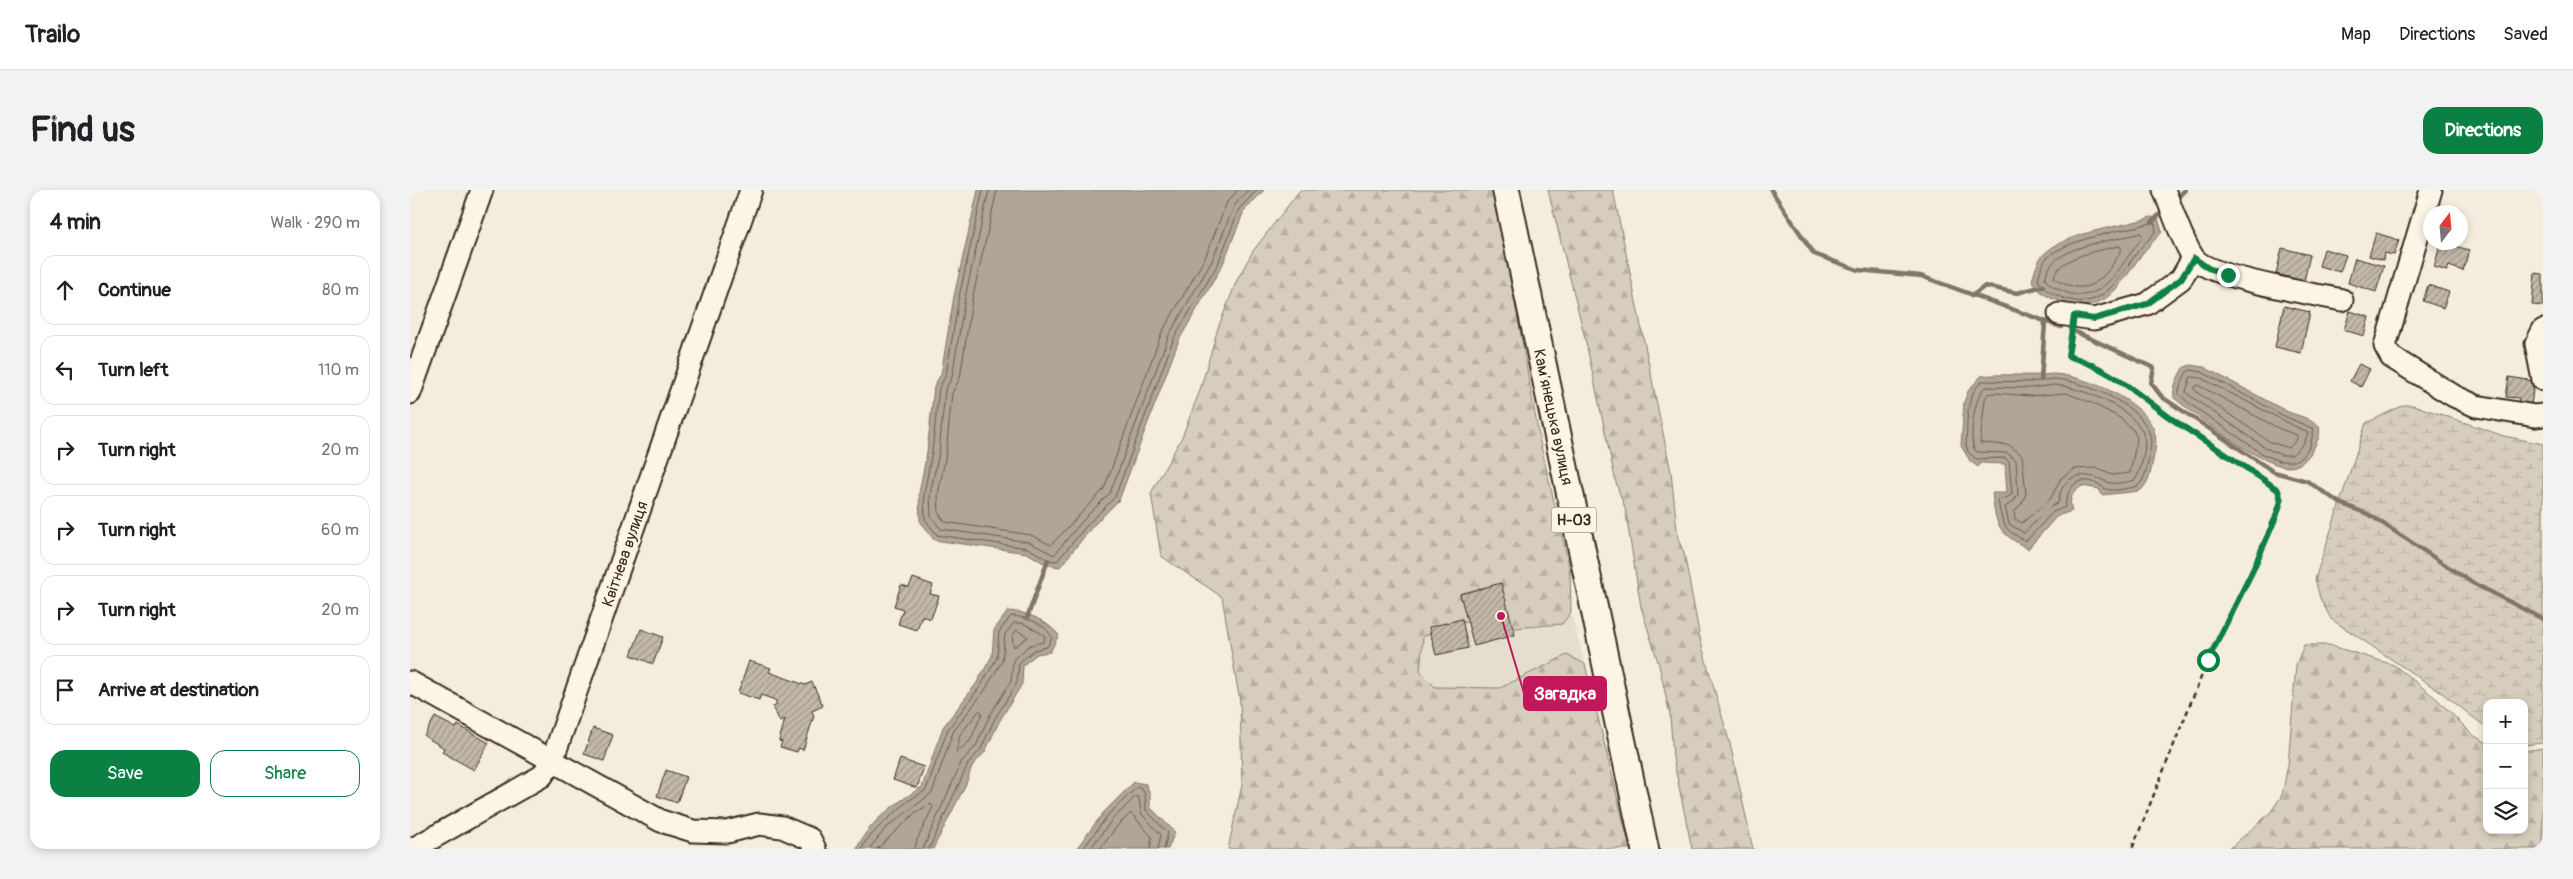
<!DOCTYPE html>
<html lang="en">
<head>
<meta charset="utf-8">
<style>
	:root { --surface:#fff; --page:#f2f2f2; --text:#202124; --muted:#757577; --line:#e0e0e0; --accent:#0b8043 }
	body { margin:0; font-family:Pangolin,sans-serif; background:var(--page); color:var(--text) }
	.controls { position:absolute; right:15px; bottom:15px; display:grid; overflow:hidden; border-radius:10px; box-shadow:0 2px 8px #0003 }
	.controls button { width:45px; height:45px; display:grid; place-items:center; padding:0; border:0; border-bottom:1px solid var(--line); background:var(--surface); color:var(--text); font:25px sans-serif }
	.compass { position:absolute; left:2013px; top:15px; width:45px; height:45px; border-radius:50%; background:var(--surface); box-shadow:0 2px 8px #0003; rotate:16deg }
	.stop { position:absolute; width:15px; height:15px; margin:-11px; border:4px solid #0b8043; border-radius:50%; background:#fff }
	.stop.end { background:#0b8043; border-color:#fff; box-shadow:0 1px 5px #0008 }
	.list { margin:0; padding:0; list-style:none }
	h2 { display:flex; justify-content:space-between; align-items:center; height:65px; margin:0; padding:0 20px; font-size:21px }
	h2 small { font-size:16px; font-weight:400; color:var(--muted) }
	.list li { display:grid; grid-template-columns:32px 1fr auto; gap:15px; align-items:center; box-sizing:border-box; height:70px; margin:0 10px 10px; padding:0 10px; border:1px solid var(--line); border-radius:15px }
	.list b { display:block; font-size:19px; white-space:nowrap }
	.list em { font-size:16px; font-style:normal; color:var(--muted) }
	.actions { display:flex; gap:10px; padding:15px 20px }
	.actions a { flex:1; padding:11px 0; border:1px solid var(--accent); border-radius:15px; text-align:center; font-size:18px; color:var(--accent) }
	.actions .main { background:var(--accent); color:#fff }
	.icon { flex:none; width:28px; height:28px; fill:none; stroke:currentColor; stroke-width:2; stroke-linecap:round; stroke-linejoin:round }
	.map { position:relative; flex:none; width:2133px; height:659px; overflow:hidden; border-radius:15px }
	header { display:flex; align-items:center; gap:30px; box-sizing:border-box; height:70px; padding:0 25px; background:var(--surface); border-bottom:1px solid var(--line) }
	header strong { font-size:24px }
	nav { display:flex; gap:28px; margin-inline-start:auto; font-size:18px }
	.intro { display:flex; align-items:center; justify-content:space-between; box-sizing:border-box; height:120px; padding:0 30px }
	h1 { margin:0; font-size:35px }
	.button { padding:12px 22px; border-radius:15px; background:var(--accent); color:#fff; font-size:18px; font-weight:700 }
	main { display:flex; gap:30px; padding:0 30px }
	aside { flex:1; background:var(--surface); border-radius:15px; box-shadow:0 2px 8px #0003 }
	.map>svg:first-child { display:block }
	.built { fill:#e5ddce }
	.forest { fill:url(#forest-firs); stroke:#887c6e }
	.wetland { fill:url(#wetland-marsh); stroke:#887c6e }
	.water { fill:#b0a596; stroke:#817466 }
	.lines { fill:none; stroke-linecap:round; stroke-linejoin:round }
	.shore { stroke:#6a5b4e; stroke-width:1 }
	.stream { stroke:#817466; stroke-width:4.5 }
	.building { fill:url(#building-hatch); stroke:#3b2a1e }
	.minor-casing { stroke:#3b2a1e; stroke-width:25 }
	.major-casing { stroke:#3b2a1e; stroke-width:30 }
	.path { stroke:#3b2a1e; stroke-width:2.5; stroke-dasharray:5 4; stroke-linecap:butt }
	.minor { stroke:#fcf5e5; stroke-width:21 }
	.major { stroke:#fcf5e5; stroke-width:26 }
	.route { stroke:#0b8043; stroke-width:6 }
	.labels { text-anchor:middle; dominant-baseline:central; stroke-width:5; stroke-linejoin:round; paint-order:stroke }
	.shield { fill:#fcf5e5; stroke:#75675a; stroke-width:1 }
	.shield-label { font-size:15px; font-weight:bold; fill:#3b2a1e }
	.street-label { font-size:16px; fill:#3b2a1e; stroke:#fcf5e5 }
	.leader { fill:none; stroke:#c2185b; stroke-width:2 }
	.callout-dot { fill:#c2185b; stroke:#fcf5e5; stroke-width:2 }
	.callout { fill:#c2185b; stroke:#c2185b; stroke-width:2 }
	.callout-label { font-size:18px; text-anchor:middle; font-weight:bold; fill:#fff }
</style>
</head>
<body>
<header>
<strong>Trailo</strong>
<nav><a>Map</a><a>Directions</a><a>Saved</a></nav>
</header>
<div class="intro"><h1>Find us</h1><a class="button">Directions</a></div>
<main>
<aside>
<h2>4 min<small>Walk · 290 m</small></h2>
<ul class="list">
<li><svg class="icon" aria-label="ahead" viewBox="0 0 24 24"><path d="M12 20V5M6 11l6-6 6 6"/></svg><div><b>Continue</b></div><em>80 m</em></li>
<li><svg class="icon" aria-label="left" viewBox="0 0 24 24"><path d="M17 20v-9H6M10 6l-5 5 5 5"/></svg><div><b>Turn left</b></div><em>110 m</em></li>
<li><svg class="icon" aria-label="right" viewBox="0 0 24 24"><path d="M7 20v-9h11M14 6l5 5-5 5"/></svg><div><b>Turn right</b></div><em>20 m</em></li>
<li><svg class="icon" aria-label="right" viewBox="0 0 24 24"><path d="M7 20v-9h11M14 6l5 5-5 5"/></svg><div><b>Turn right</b></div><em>60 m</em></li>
<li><svg class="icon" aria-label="right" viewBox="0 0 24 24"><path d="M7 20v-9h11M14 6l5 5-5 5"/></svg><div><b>Turn right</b></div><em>20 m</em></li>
<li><svg class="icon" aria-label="arrive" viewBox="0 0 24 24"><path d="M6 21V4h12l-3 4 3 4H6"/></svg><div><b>Arrive at destination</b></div></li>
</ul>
<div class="actions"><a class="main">Save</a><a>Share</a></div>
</aside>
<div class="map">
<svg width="2133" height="659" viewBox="0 0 2133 659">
	<defs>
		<pattern id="forest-firs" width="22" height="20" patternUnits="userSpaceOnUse" patternTransform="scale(1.25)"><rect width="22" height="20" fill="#d6cdbd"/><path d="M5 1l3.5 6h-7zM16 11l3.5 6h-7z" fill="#b9b0a2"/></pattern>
		<pattern id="wetland-marsh" width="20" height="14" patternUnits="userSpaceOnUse" patternTransform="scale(1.25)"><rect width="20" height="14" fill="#d6cdbd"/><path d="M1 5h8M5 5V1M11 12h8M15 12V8" fill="none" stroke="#b9b0a2"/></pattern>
		<pattern id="building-hatch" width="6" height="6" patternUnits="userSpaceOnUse" patternTransform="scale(1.25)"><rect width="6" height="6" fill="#c3b9aa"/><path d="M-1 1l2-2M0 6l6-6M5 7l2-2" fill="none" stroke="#a0978a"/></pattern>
	</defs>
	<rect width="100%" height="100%" fill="#f4eddd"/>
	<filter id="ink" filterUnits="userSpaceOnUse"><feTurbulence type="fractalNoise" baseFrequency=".02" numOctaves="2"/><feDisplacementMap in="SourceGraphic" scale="10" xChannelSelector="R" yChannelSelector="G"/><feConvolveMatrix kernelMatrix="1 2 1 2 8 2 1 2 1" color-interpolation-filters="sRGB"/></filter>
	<g filter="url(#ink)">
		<polygon class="built" points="1161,422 1175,474 1157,465 1090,498 1025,497 1010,482 1013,447 1038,435 1075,429 1152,434"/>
		<g class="forest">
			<polygon points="890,0 1085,0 1130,252 1160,380 1161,422 1152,434 1105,438 1075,429 1038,435 1013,447 1010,482 1025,497 1090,498 1157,465 1175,474 1220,659 818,659 832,595 830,512 812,407 751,366 741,303 772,247 790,200 808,138 827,90 843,61"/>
			<polygon points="1138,0 1203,0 1261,282 1268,349 1274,363 1291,453 1320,554 1343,659 1282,659 1263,568 1260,525 1249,475 1231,417 1215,318 1206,293 1175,148"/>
			<polygon points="1894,455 1919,455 1984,475 2027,509 2063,545 2077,553 2077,640 2114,640 2114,561 2133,558 2133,659 1819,659 1860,623 1872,605 1878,575 1886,475"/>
		</g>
		<polygon class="wetland" points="1994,215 2003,215 2094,246 2133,254 2133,553 2114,555 2114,513 2077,513 2077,538 2032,503 1921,429 1910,408 1905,389 1956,233"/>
		<g class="water">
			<polygon points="568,0 854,0 834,21 812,76 769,150 709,310 682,337 650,377 637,375 617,363 524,350 510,331 509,303 517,262 524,196 531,184 544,106"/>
			<path d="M 1741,27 L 1748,28 L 1752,42 C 1744,51 1734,60 1727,71 C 1708,99 1691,126 1652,112 C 1637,107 1630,104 1622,90 C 1625,82 1627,71 1633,65 C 1656,41 1710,38 1741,27 Z"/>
			<path d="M 1780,175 L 1794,177 L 1878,222 L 1896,228 L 1909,236 C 1912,245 1905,256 1900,264 C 1894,272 1888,277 1878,277 C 1852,276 1786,226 1764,208 C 1762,197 1768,187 1773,178 Z"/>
			<path d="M 1643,184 C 1673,185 1738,211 1745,244 C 1747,252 1745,262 1743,270 C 1741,282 1739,293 1730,301 L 1692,305 L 1689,299 L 1672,296 C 1662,303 1658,308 1662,321 L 1647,326 L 1618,359 C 1588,342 1586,338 1582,303 L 1597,303 L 1595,274 L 1570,273 L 1568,277 L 1560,271 L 1551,256 L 1554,212 L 1558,201 L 1571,186 C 1595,183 1619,187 1643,184 Z"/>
			<path d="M 598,421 C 619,422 635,430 649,445 L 640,462 L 627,464 L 613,475 L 612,494 L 589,532 L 575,562 L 562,576 L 556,594 L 523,659 L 447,659 C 457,632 489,611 512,597 L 533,537 L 566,494 L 582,466 L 584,440 Z"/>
			<polygon points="724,592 736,594 740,604 740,617 765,642 758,659 666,659 694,622"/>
		</g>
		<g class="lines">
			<g class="shore">
				<polyline points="573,0 549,107 536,185 529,198 522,262 514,304 515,329 527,345 618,358 638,370 647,371 678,334 705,307 764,148 808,74 829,19 847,0"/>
				<polyline points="579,0 555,108 542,187 535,200 529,263 520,304 521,327 531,339 619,352 644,365 674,329 700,303 759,145 802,71 824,16 838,0"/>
				<polyline points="587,0 562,110 550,188 542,203 536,264 528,305 529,324 535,332 621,345 641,355 694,299 752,142 795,68 817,12 828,0"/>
				<path d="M 1742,33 L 1745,34 L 1746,41 C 1739,50 1729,58 1723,68 C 1705,94 1690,121 1653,108 C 1642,103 1635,101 1628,90 C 1629,84 1632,74 1636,69 C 1654,49 1716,40 1742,33 Z"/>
				<path d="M 1730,43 L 1733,47 C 1713,69 1695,116 1658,103 C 1648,99 1641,97 1635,89 C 1640,54 1703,52 1730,43 Z"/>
				<path d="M 1709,56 L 1712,59 C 1700,79 1686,105 1658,95 C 1653,93 1648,92 1644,88 C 1647,67 1691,60 1709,56 Z"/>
				<polygon points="1781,180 1792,182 1876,227 1904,239 1900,256 1892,267 1884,271 1869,271 1853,264 1780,214 1768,203 1776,183"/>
				<polygon points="1781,187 1791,188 1898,243 1894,253 1882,265 1871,265 1856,258 1776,203"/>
				<path d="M 1644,189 C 1671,190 1733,215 1740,245 C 1742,252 1740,261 1739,268 C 1737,278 1735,289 1728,296 C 1720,298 1703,302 1696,299 C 1692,298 1690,294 1686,293 C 1664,285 1657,300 1655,317 L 1643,322 L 1616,351 C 1594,340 1592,335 1588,310 L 1598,307 L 1602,304 L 1599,271 L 1595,268 L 1566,269 L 1558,262 L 1556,255 C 1558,234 1554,205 1573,191 L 1619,192 Z"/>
				<path d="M 1644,195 C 1669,196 1728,220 1734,246 C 1737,259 1731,280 1725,290 C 1718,292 1704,295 1697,292 C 1674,281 1652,282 1648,313 L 1639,318 L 1614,343 L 1599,334 L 1595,317 L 1604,311 L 1608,304 L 1606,270 L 1597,263 L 1568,262 L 1564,259 C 1559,246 1564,205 1576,197 L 1620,198 Z"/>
				<polygon points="1788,195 1870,239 1887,245 1887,249 1879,258 1860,252 1788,203 1784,199"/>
				<polygon points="1586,203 1619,206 1656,203 1682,213 1710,228 1723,240 1727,248 1720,283 1702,285 1686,278 1665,279 1651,288 1641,308 1612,333 1605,329 1604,322 1612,313 1616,304 1612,265 1599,255 1570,253 1575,209 1578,204"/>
				<polygon points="607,440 618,447 604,457 602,447"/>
				<polygon points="571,521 572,524 560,551 546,563 550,545 568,522"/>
				<path d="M 452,659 L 455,652 L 472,634 L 498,611 L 516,600 L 538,539 L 570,497 L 587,468 L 589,442 L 601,426 C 614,426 637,434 642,448 L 637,457 L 624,460 L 609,473 L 607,493 L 584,530 L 571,559 L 558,574 L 519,659"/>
				<polyline points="459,659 476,638 522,603 543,542 575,500 592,471 595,444 604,433 613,433 634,445 635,449 633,452 620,455 603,470 601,491 579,527 566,556 552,571 513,659"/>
				<polyline points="467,659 506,622 521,614 523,617 507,650 505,659"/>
				<polyline points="673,659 698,625 727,597 732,599 735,605 736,620 758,643 754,659"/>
				<polyline points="680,659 702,630 726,606 729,608 731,623 751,645 748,659"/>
				<polyline points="690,659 708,635 721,623 742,647 740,659"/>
			</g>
			<g class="stream">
				<polyline points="1361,0 1404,64 1448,80 1511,86 1651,137"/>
				<polyline points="1770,5 1775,0"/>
				<polyline points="1742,32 1751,23"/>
				<polyline points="1562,106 1575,96 1607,103 1633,96"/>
				<polyline points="1666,142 1744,178 1741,193 1752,207 1864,282 1897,291 1930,313 1960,325 2061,392 2133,429"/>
				<polyline points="1631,190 1635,132"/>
				<polyline points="617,428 638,370"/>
			</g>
		</g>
		<g class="building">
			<polygon points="2031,15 2052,21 2050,27 2050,22 2029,22"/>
			<polygon points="1966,43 1989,50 1984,65 1974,63 1973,70 1959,66"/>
			<polygon points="2031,52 2059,60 2053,81 2039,76 2037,81 2024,77"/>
			<polygon points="1872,58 1900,65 1894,91 1866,84"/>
			<polygon points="1914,59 1936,65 1930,82 1909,76"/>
			<polygon points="1945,68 1974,76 1966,102 1938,93"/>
			<polygon points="2125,83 2133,84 2133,116 2122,115"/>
			<polygon points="2018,95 2039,102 2033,118 2013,111"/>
			<polygon points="1874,116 1900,122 1891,163 1865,157"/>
			<polygon points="1940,121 1959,127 1954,146 1934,140"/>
			<polygon points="1949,174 1960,179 1951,197 1940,191"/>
			<polygon points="2099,187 2124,191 2121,216 2108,214 2109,208 2096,207"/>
			<polygon points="503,388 523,395 520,404 529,406 521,429 512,426 507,440 488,434 493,419 484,416 491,395 499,397"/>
			<polygon points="1091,393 1105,445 1064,456 1050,404"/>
			<polygon points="1052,429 1058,458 1026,465 1019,437"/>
			<polygon points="231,439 253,447 243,474 221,465"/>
			<polygon points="339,471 361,478 359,482 395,495 402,492 413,516 402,521 404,526 393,560 389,558 387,562 370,557 372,552 369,551 375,529 370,532 363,517 367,515 365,510 351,505 349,510 328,503"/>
			<polygon points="25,527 46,538 48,535 79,553 64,580 32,562 34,558 14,546"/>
			<polygon points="183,538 203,545 194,571 174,564"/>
			<polygon points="490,569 514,577 507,598 483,590"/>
			<polygon points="256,580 276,587 267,613 247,606"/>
		</g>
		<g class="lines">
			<defs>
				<g id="minor">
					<path d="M 1754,0 C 1763,21 1770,47 1783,67 C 1796,87 1904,104 1932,110"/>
					<polyline points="2021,0 1975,156 1981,167 2044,206 2066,216 2125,226 2133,225"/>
					<polyline points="1649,124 1684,129 1737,114 1771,89 1783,68"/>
					<polyline points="2133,140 2126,154 2133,190"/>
					<polyline points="0,203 72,0"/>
					<polyline points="0,492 251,631 283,641 317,642 349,634 372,637 400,649 405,659"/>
					<polyline points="3,659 132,586 142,571 341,0"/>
				</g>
				<polyline id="major" points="1096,0 1235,659"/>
			</defs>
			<use href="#minor" class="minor-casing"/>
			<use href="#major" class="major-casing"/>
			<path class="path" d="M 1662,143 L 1658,166 C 1700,178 1726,203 1759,227 C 1795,252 1833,274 1868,300 L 1871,311 L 1841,382 L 1798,470 L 1722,659"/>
			<use href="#minor" class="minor"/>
			<use href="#major" class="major"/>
		</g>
	</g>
	<g class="lines" filter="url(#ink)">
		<path class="route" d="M 1798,470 L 1842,382 L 1866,327 L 1871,311 L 1868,300 C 1833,274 1795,252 1759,227 C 1726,203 1700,178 1658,166 L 1664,126 L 1684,129 L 1737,114 L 1771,89 L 1784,68 L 1798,78 L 1818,85"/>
	</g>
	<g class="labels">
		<rect class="shield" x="1141.5" y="317.5" width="45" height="25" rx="4"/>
		<g class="shield-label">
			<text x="1164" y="330">Н-03</text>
		</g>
		<g class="street-label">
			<text transform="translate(1143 227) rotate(78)">Камʼянецька вулиця</text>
			<text transform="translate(215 364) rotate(-71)">Квітнева вулиця</text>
		</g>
	</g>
	<path class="leader" d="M1091 426L1114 503"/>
	<circle class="callout-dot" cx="1091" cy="426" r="5"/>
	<rect class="callout" x="1114" y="487" width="82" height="33" rx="5"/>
	<g class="callout-label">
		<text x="1155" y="510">Загадка</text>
	</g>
</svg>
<div class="controls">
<button>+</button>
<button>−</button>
<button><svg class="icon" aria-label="layers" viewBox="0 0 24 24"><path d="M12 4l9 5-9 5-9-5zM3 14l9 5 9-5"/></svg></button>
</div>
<svg class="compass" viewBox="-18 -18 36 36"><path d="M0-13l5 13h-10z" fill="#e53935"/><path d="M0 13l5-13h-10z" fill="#757577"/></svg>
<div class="stop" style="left:1798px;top:470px"></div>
<div class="stop end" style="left:1818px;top:85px"></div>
</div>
</main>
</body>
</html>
